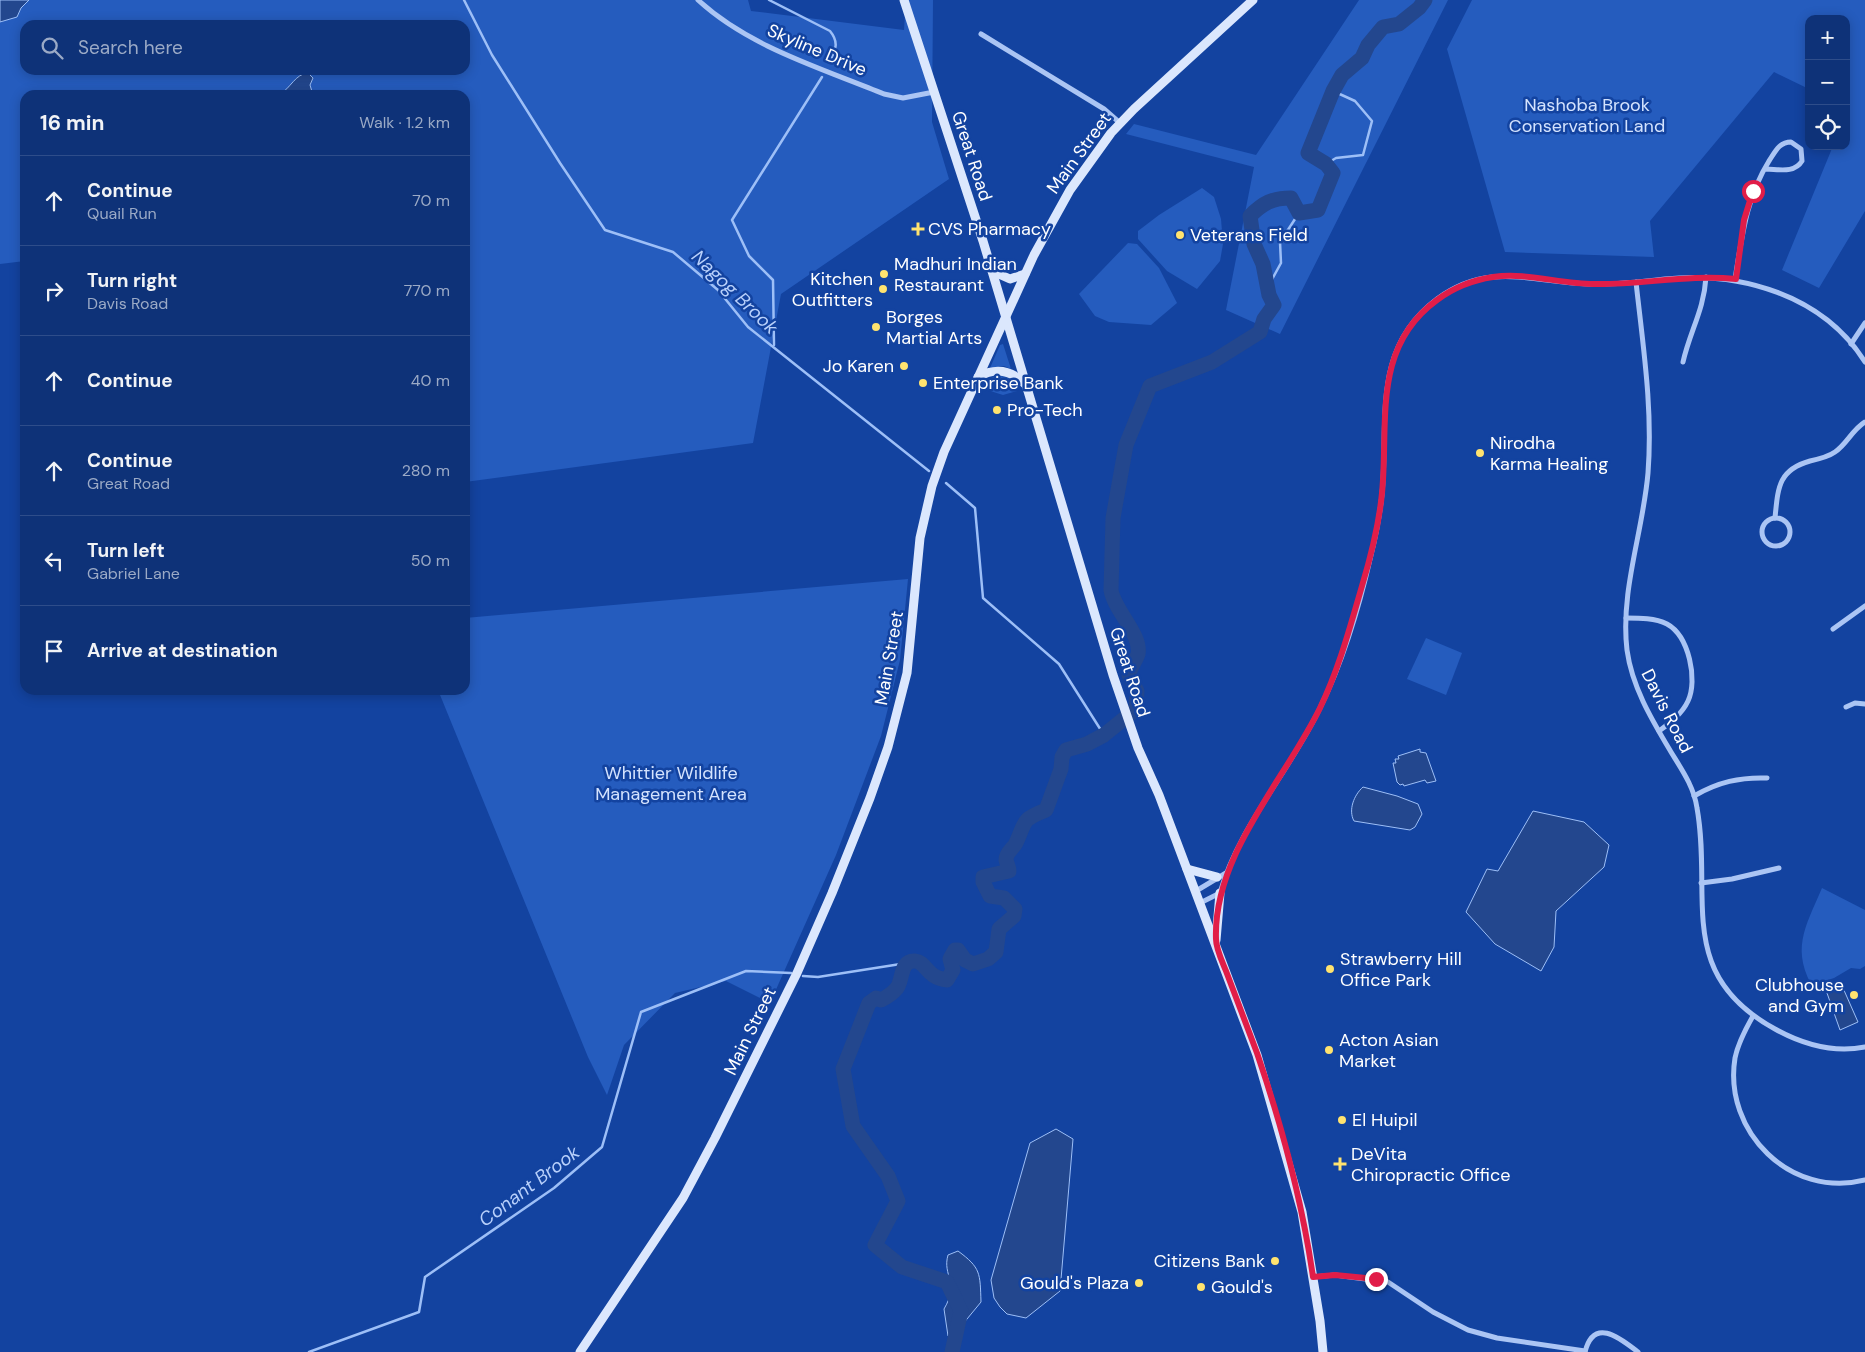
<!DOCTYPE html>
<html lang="en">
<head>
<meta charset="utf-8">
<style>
	:root { --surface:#0e3278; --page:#173a7d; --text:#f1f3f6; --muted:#9baac6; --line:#2e4d8a }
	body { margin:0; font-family:"DM Sans",sans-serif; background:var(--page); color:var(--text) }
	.controls { position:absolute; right:15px; top:15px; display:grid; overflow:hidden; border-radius:10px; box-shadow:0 2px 12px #0003 }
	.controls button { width:45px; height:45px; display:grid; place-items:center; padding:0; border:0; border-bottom:1px solid var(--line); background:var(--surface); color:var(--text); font:25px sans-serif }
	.stop { position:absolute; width:15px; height:15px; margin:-11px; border:4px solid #e11d48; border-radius:50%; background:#fff }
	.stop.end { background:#e11d48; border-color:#fff; box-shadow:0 1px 5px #0008 }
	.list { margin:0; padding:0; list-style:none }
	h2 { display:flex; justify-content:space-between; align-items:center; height:65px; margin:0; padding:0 20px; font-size:21px }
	h2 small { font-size:16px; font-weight:400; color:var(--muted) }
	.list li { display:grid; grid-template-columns:32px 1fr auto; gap:15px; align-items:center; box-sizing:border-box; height:90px; padding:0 20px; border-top:1px solid var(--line) }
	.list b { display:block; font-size:19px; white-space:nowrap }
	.list p { margin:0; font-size:16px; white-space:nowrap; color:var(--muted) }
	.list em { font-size:16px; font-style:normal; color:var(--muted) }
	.icon { flex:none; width:28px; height:28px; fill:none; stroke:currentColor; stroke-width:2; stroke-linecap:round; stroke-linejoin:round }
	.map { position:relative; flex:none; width:1865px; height:1352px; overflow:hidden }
	.search { position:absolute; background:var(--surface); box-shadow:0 2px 12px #0003; left:20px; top:20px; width:450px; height:55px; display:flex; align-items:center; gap:12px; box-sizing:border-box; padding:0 18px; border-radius:15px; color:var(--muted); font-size:19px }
	.panel { position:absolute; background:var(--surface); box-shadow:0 2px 12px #0003; left:20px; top:90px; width:450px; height:605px; border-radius:15px }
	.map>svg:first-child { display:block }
	.green { fill:#255cbe; fill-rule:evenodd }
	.water { fill:#23478e; stroke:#9dbff7 }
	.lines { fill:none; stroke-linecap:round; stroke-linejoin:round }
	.stream { stroke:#9dbff7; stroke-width:2.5 }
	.river { stroke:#23478e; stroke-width:15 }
	.street { stroke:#abc5f4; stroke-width:5 }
	.secondary { stroke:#dbe7fd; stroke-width:9 }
	.route { stroke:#e11d48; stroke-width:6 }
	.poi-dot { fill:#ffe36f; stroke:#1343a0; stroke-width:2 }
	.labels { text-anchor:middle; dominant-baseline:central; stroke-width:5; stroke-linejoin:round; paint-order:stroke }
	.street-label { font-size:18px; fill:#fff; stroke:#1343a0 }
	.park-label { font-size:18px; fill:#d4e3fe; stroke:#1343a0 }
	.poi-label { font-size:18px; fill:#fff; stroke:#1343a0; text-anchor:start }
	.water-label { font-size:19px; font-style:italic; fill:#b8d0fb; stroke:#1343a0 }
</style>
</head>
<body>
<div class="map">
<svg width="1865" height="1352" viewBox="0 0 1865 1352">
	<rect width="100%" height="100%" fill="#1343a0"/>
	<g class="green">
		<path d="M 0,0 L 748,0 L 751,11 L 904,30 L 906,0 L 933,0 L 932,122 L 949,179 L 781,294 L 753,443 L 465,482 L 465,95 L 25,95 L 25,261 L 0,264 ZM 25,25 L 465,25 L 465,70 L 25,70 Z"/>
		<polygon points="1359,0 1448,0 1280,334 1226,310 1254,167 1126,134 1134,124 1256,155"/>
		<polygon points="1472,0 1865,0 1865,211 1819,288 1782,270 1833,146 1846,146 1846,19 1809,19 1809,89 1774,72 1650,221 1654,257 1505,252 1447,49"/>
		<polygon points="1202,188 1214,197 1221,219 1223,244 1220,261 1197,289 1167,271 1138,239 1138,231 1159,215"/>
		<polygon points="1128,243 1137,244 1159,268 1177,303 1151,325 1109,322 1095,316 1079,294"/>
		<polygon points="1003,344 1011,369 1004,366 990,368 1000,345"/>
		<path d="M 995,376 C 1007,375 1014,380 1017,391 L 1003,395 L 984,389 L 982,388 L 985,382 Z"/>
		<polygon points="908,579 900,660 881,736 836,855 770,1003 726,981 675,993 624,1045 607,1095 588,1057 438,690 465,690 465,618"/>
		<polygon points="1426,638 1462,653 1446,695 1407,679"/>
		<path d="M 1822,888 L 1865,910 L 1865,966 L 1860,969 L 1851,968 L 1834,978 L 1825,981 L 1827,989 L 1815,991 C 1790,950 1805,928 1822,888 Z"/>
	</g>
	<g class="water">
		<polygon points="0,0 29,0 21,8 17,17 0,22"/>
		<path d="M 308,73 L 313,78 L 310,85 L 313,95 L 279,95 C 291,88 295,74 308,73 Z"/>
		<polygon points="1420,749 1420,752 1426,753 1436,781 1427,783 1425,780 1404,786 1403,784 1400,785 1397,782 1393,763 1396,763 1395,759 1399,759 1398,756"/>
		<path d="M 1363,787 L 1397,796 L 1418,804 L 1422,814 L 1415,827 L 1410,830 L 1354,821 C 1348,810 1354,795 1363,787 Z"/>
		<polygon points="1533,811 1584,822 1609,845 1604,867 1556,911 1554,947 1541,971 1495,944 1466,912 1487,869 1498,871"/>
		<polygon points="1843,988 1858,1022 1840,1030 1827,993"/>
		<polygon points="1056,1129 1073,1139 1060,1291 1026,1318 1007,1314 1000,1307 994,1298 991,1280 1030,1143"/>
		<path d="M 958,1251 C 981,1268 980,1273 981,1302 L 953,1336 L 948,1336 L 944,1309 C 960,1282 942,1276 948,1255 Z"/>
	</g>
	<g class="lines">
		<g class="stream">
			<polyline points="464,0 492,55 560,163 605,230 673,252 718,290 748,327 929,471"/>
			<path d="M 769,0 L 830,31 C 839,42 836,49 830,61"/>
			<polyline points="1326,164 1336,158 1363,155 1372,121 1355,101 1333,91"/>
			<polyline points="1269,285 1281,263 1280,242 1299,213"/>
			<polyline points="774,345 773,280 749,256 732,220 822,77"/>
			<polyline points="946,483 975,508 983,598 1059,664 1104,735"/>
			<polyline points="803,976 818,977 907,963"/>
			<polyline points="309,1352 419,1312 425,1277 554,1188 602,1147 641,1012 746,971 791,973"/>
		</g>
		<path class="river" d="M 952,1352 L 961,1311 L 947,1282 L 902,1267 L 875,1245 L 898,1201 L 888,1176 L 853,1126 L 843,1069 L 869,1003 L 876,998 L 881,1000 C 887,997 893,993 897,988 C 903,980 900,960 915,961 C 927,962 926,978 947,980 L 953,970 L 950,959 L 955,950 L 958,950 L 965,960 L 973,964 L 988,959 L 996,952 L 999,929 L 1014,916 L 1015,909 L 1004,898 L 990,896 L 983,882 L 983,877 L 1009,871 C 1009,867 1007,864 1006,860 C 1006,852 1013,849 1016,843 C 1026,821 1021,820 1046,810 L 1061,769 L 1062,757 L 1066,750 L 1087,744 L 1104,735 L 1136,709 L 1137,691 L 1129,675 C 1130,667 1136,661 1138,654 C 1142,635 1114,610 1111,590 L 1113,518 L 1126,445 L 1150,386 L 1212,362 L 1260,332 L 1264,319 L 1274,305 L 1269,295 L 1263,264 L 1254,244 L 1250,216 C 1263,203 1272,198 1291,198 L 1299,213 L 1318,210 L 1333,173 L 1326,164 L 1308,153 L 1333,91 L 1342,75 L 1362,58 L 1368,45 L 1383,27 L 1399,24 L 1419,8 L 1425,0"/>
		<g class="street">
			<path d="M 698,0 C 749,47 821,68 884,94 L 903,98 L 934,92"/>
			<polyline points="981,34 1104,109 1120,123"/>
			<path d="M 1735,279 C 1742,237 1746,198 1769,161 C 1775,152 1779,142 1791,142 L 1801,149 L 1802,161 C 1794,174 1778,169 1765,169"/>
			<path d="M 1636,282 C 1643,346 1653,409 1648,473 C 1643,532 1620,591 1627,650 C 1632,687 1652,720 1671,752 C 1682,770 1694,787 1697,808 C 1713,896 1674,974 1775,1029 C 1802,1044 1834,1053 1865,1047"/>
			<polyline points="1851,344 1865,323"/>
			<path d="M 1683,362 C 1690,331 1704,310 1706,277"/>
			<circle cx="1776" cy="532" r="14"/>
			<path d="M 1775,518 C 1778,488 1778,470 1810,461 C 1819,459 1828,457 1835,452 C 1847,444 1852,430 1865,422"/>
			<path d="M 1626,618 C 1640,618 1655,618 1667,624 C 1689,636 1698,680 1688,701 C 1682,714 1670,723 1659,731"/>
			<polyline points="1833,629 1865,606"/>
			<polyline points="1846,707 1855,703 1865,704"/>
			<path d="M 1694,796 C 1718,782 1740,777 1767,778"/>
			<polyline points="1701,883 1732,879 1779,868"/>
			<polyline points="1196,891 1226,873"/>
			<path d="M 1200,903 L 1220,893 C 1238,828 1291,769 1320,708 C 1343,661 1360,604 1371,555 C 1376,535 1380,514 1382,494 C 1389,423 1370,349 1437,299 C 1489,261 1531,282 1588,284 C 1614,285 1640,282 1665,279 C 1740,271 1823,295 1865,362"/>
			<path d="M 1753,1016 C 1745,1030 1738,1043 1735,1058 C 1723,1132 1791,1199 1865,1180"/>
			<polyline points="1313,1277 1335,1275 1388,1282 1433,1312 1468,1330 1497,1338 1585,1351"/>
			<path d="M 1585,1352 C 1594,1316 1621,1339 1638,1352"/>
		</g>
		<g class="secondary">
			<polyline points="904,0 983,241 1113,675 1138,748 1159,795 1257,1055 1302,1212 1320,1321 1323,1352"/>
			<polyline points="992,271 1010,279 1025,274"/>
			<path d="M 978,377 C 996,367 1011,370 1025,384"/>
			<polyline points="1187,869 1217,877"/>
			<polyline points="1216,940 1220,893"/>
			<polyline points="580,1352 683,1198 715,1138 797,973 832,893 870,798 888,747 907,673 920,538 932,486 944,452 1034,255 1070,190 1111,133 1134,109 1253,0"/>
		</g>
	</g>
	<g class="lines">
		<path class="route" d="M 1376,1279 L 1335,1275 L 1313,1277 C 1302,1201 1282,1126 1257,1053 C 1247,1026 1236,998 1226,971 C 1222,961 1216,949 1216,939 C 1213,855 1285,780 1320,708 C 1339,669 1350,627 1362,586 C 1371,556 1379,525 1382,493 C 1389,423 1371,348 1437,300 C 1453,288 1473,280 1493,277 C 1526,272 1560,284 1594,284 C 1642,285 1688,274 1736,279 L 1744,220 L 1753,191"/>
	</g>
	<g class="poi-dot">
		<path d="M915.5 221.5h5v5h5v5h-5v5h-5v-5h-5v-5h5z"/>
		<circle cx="1180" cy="235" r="5"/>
		<circle cx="884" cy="274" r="5"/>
		<circle cx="883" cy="289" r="5"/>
		<circle cx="876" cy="327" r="5"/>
		<circle cx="904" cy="366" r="5"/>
		<circle cx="923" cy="383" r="5"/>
		<circle cx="997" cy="410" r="5"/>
		<circle cx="1480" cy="453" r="5"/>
		<circle cx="1330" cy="969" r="5"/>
		<circle cx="1854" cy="995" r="5"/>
		<circle cx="1329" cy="1050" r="5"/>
		<circle cx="1342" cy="1120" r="5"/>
		<path d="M1337.5 1156.5h5v5h5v5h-5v5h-5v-5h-5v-5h5z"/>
		<circle cx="1275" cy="1261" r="5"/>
		<circle cx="1139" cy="1283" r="5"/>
		<circle cx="1201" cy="1287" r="5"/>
	</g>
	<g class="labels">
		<g class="street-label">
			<text transform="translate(817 50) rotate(23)">Skyline Drive</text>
			<text transform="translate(1079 153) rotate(-54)">Main Street</text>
			<text transform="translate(972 156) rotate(72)">Great Road</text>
			<text transform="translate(889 658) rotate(-80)">Main Street</text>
			<text transform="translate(1130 672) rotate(72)">Great Road</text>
			<text transform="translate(1667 711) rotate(63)">Davis Road</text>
			<text transform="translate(750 1031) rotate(-64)">Main Street</text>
		</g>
		<g class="park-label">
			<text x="1587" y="105">Nashoba Brook<tspan x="1587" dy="21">Conservation Land</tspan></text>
			<text x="671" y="773">Whittier Wildlife<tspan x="671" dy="21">Management Area</tspan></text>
		</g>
		<g class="poi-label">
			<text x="928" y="229">CVS Pharmacy</text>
			<text x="1190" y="235">Veterans Field</text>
			<text x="894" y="264">Madhuri Indian<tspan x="894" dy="21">Restaurant</tspan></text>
			<text x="873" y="279" text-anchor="end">Kitchen<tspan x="873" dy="21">Outfitters</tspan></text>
			<text x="886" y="317">Borges<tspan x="886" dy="21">Martial Arts</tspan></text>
			<text x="894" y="366" text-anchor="end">Jo Karen</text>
			<text x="933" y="383">Enterprise Bank</text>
			<text x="1007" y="410">Pro-Tech</text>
			<text x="1490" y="443">Nirodha<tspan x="1490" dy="21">Karma Healing</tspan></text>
			<text x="1340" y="959">Strawberry Hill<tspan x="1340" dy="21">Office Park</tspan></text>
			<text x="1844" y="985" text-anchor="end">Clubhouse<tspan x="1844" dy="21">and Gym</tspan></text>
			<text x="1339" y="1040">Acton Asian<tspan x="1339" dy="21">Market</tspan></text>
			<text x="1352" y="1120">El Huipil</text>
			<text x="1351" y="1154">DeVita<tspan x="1351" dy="21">Chiropractic Office</tspan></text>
			<text x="1265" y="1261" text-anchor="end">Citizens Bank</text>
			<text x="1129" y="1283" text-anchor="end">Gould's Plaza</text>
			<text x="1211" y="1287">Gould's</text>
		</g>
		<g class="water-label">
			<text transform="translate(735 292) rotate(44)">Nagog Brook</text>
			<text transform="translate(529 1186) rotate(-37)">Conant Brook</text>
		</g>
	</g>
</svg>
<div class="controls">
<button>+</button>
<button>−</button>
<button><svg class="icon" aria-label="locate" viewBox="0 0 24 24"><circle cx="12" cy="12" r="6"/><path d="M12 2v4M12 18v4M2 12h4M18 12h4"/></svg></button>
</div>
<div class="stop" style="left:1753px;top:191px"></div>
<div class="stop end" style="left:1376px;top:1279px"></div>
<div class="search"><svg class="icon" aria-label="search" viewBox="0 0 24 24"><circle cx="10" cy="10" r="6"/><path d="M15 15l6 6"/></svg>Search here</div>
<section class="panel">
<h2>16 min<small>Walk · 1.2 km</small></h2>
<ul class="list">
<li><svg class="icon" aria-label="ahead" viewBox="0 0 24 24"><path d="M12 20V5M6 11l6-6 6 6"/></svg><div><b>Continue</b><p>Quail Run</p></div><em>70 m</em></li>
<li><svg class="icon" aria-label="right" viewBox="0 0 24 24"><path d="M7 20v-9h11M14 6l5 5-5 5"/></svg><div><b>Turn right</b><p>Davis Road</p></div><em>770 m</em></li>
<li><svg class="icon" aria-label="ahead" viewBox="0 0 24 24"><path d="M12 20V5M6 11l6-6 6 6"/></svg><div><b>Continue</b></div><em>40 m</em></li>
<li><svg class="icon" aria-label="ahead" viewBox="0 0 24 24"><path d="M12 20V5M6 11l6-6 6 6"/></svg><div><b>Continue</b><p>Great Road</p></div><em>280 m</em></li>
<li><svg class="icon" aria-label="left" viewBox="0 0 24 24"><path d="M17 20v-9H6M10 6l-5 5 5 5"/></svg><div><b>Turn left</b><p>Gabriel Lane</p></div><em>50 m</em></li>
<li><svg class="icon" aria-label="arrive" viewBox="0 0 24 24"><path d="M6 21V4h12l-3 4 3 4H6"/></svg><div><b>Arrive at destination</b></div></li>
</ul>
</section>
</div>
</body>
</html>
